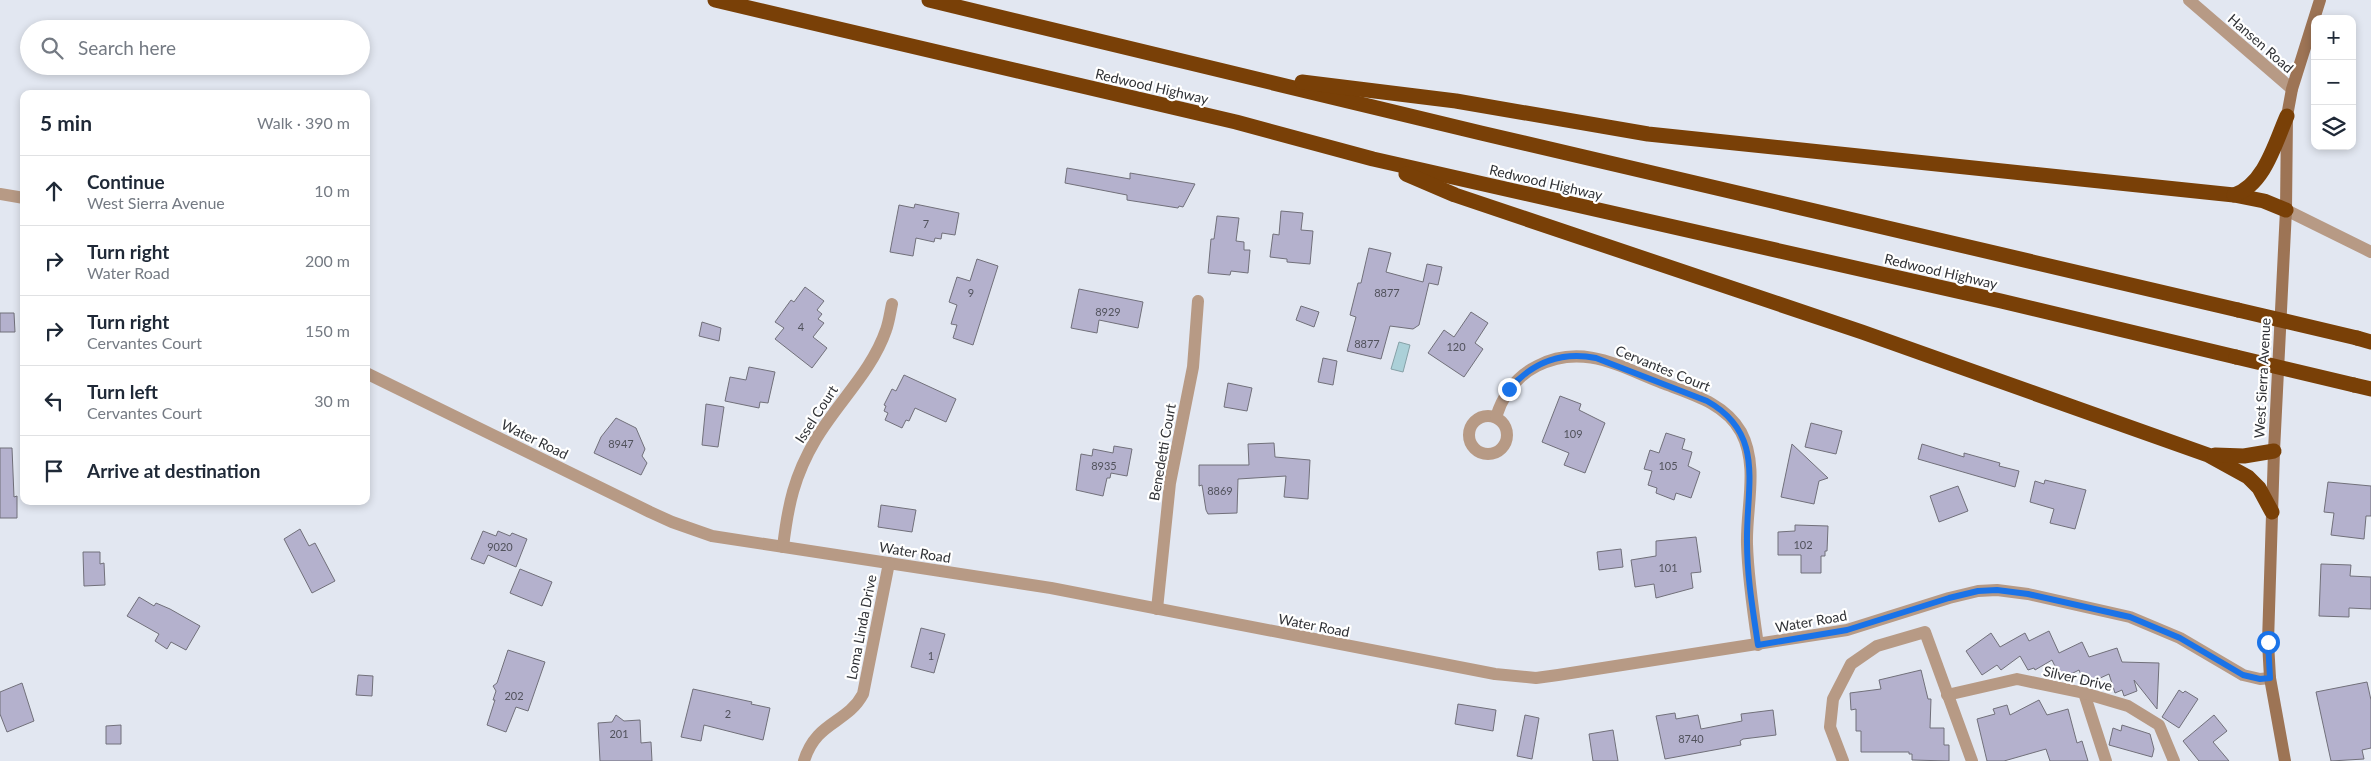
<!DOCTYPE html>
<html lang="en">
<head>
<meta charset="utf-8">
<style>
	:root { --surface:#fff; --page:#f6f6f7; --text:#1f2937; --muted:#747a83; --line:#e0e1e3 }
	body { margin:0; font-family:Lato,sans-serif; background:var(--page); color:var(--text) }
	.controls { position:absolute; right:15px; top:15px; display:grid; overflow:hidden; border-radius:10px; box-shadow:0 2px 8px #0003 }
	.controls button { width:45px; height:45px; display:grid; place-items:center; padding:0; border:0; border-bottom:1px solid var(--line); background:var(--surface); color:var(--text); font:25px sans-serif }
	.stop { position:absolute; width:15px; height:15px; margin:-11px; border:4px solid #1a73e8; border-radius:50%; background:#fff }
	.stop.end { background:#1a73e8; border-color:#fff; box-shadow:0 1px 5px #0008 }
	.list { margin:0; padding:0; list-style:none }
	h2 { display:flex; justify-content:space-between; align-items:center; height:65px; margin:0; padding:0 20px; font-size:21px }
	h2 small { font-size:16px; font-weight:400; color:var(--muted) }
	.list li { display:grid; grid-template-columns:32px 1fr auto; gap:15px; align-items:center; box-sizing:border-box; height:70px; padding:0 20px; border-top:1px solid var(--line) }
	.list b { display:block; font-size:19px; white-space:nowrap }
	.list p { margin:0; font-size:16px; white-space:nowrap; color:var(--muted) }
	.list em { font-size:16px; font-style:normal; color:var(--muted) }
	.icon { flex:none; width:28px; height:28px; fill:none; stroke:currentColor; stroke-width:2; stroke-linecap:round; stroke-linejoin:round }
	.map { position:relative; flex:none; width:2371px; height:761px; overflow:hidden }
	.search { position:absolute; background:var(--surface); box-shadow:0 2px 8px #0003; left:20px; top:20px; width:350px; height:55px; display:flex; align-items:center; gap:12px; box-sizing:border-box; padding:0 18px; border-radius:28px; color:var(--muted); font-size:19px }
	.panel { position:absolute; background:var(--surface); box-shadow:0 2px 8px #0003; left:20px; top:90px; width:350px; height:415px; border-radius:10px }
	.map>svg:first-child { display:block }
	.water { fill:#abd0d8; stroke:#86a1a7 }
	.building { fill:#b4b1cd; stroke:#71707a }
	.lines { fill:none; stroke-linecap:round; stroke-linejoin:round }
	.minor { stroke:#b79a85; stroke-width:12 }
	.secondary { stroke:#9d7455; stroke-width:12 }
	.motorway { stroke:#794007; stroke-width:15 }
	.motorway-bridge { stroke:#794007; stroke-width:15 }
	.route { stroke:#1a73e8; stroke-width:6 }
	.labels { text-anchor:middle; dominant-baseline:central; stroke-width:4.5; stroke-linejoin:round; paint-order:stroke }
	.number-label { font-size:11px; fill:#51525c }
	.street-label { font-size:14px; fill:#303236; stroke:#fff }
</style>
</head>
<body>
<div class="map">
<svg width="2371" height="761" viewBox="0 0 2371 761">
	<rect width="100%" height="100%" fill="#e2e7f1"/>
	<polygon class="water" points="1399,342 1410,345 1403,372 1391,369"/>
	<g class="building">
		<polygon points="1067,168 1130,179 1130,173 1195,184 1183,207 1179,206 1178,208 1127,200 1127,195 1065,183"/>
		<polygon points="915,204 959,213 955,235 942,233 941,239 935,238 934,242 916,238 913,256 890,252 899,205 914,208"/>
		<polygon points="1281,211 1303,213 1301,230 1313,231 1310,264 1287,262 1287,259 1270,257 1273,234 1279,235"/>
		<polygon points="1217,216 1239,218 1236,241 1244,242 1244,250 1250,250 1248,273 1231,271 1230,275 1208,273 1211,239 1214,239"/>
		<polygon points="1369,248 1391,253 1386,272 1423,282 1427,264 1442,267 1438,285 1429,283 1419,325 1413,329 1390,326 1381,359 1347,351 1356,317 1350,315 1358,283 1361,283"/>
		<polygon points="977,259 998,266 973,345 953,338 957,325 951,324 957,305 949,302 957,277 970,281"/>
		<polygon points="805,287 824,301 817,310 822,314 818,319 824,323 813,337 827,348 812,368 775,339 784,328 775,322 791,300 794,302"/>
		<polygon points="1079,289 1143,302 1138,328 1099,320 1097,333 1071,328"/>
		<polygon points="1301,306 1319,312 1314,327 1296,320"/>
		<polygon points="1471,312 1488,323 1475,343 1483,349 1464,377 1428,353 1444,330 1454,337"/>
		<polygon points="0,313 14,313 15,332 0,332"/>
		<polygon points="702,322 721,328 719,341 699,336"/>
		<polygon points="1323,358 1337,361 1333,385 1318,382"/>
		<polygon points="749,367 775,372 768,403 760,402 759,408 725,401 730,377 746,380"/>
		<polygon points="904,375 956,399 946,422 915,408 909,421 906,420 902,428 885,420 888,413 884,411 886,406 884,405 892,389 896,391"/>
		<polygon points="1228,383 1252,388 1247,411 1224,407"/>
		<polygon points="1560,396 1581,404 1579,410 1605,423 1585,473 1564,465 1569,453 1542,442"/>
		<polygon points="706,404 724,407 718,447 702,445"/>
		<polygon points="616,418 636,428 645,449 642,456 647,463 641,475 594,453 601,437"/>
		<polygon points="1811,423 1842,431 1836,454 1805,447"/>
		<polygon points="1666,433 1685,439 1682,449 1692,452 1688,466 1700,472 1691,498 1676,493 1674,500 1656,493 1657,488 1648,485 1652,471 1644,469 1650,450 1659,453"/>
		<polygon points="1274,443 1275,457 1310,460 1308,499 1284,497 1286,476 1238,479 1237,513 1208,514 1206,510 1202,485 1199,486 1199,465 1249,465 1248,444"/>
		<polygon points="1792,444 1828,478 1819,481 1814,504 1781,497"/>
		<polygon points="1922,444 1964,457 1964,453 2000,463 1999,466 2019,471 2015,487 1918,459"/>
		<polygon points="1114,446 1132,449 1127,476 1111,473 1110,478 1107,478 1103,496 1076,490 1081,454 1092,456 1093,449 1113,453"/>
		<polygon points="0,448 12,448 14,497 17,496 17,518 0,518"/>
		<polygon points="2045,480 2086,490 2075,529 2050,523 2054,509 2030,502 2035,481 2044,484"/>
		<polygon points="2328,482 2371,486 2371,516 2366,516 2364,539 2331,535 2334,513 2324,512"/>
		<polygon points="1958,486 1968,511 1939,522 1930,496"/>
		<polygon points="881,505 916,510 912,532 878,527"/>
		<polygon points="1795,525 1828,526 1827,551 1825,551 1825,556 1821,556 1821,573 1801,573 1801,555 1778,555 1778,532 1795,531"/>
		<polygon points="300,529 309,546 315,543 335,581 312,593 284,539"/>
		<polygon points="483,531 496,536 498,531 510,536 512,533 527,539 516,567 488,555 484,564 471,559"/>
		<polygon points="1696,537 1701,572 1691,573 1693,588 1656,598 1654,584 1635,587 1631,560 1656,556 1656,541"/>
		<polygon points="1621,549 1623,567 1599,570 1597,552"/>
		<polygon points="83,552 100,552 100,564 104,563 105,585 84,586"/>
		<polygon points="2321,564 2351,565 2350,576 2371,577 2371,609 2349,608 2349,617 2319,616"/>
		<polygon points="520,569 552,582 542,606 510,593"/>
		<polygon points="139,597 154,606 156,603 170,609 200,626 186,650 171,642 167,649 155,641 159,634 127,616"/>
		<polygon points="921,628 945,634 934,673 911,667"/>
		<polygon points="2049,631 2059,653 2082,642 2089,657 2117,648 2122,662 2159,663 2157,709 2134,680 2137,691 2124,696 2122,690 2115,693 2109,674 2085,685 2079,670 2061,679 2052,660 2035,670 2034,668 2028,670 2020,656 2001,670 1997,665 1982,675 1966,651 1991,633 2000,647 2025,633 2029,641"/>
		<polygon points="508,650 545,662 528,711 516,707 506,732 487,725 495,700 493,700 496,691 493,686 497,683"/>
		<polygon points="1921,670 1928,699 1931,699 1930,728 1944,728 1944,745 1949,745 1949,761 1912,760 1912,754 1909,754 1909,752 1861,752 1861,731 1856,731 1856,709 1851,710 1850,693 1881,689 1879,680"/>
		<polygon points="358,675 373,676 372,696 356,695"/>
		<polygon points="2367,682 2371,700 2371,748 2362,750 2364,759 2331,761 2316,692"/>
		<polygon points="22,683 34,721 7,732 0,714 0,692"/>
		<polygon points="693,689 752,702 751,704 770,708 763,740 704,725 701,741 681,737"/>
		<polygon points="2179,690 2183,693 2185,691 2198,699 2179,728 2162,717"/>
		<polygon points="2039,700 2047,715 2068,709 2077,743 2082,741 2088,761 2050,761 2046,749 2004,761 1987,761 1977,719 1995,714 1993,709 2007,705 2010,715"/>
		<polygon points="1458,704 1496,710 1493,731 1455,724"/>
		<polygon points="1773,710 1776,735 1743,739 1740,741 1741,745 1665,759 1656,716 1675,713 1676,719 1698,715 1701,729 1742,721 1741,714"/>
		<polygon points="616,715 624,721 640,720 641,743 651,742 652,761 600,761 598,723 612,722"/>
		<polygon points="1525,715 1539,718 1532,759 1517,756"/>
		<polygon points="2214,715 2227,731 2213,742 2229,761 2199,761 2183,741"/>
		<polygon points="121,725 121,744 106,744 106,726"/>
		<polygon points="2122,725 2150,734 2154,749 2152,757 2109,745 2113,728 2121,731"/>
		<polygon points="1613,730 1618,761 1593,761 1589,734"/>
	</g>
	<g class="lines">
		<g class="minor">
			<polyline points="2189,0 2292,89"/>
			<polyline points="0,194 24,198"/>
			<polyline points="2286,210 2371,252"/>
			<polyline points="366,373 650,512 672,522 712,536 1051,588 1495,674 1536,678 1558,675 1847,630 1949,598 1978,591 1997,590 2028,594 2130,617 2180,638 2243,675 2260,679 2270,678"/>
			<circle cx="1488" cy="435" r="19"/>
			<path d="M 1496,417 C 1503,395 1515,377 1537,366 C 1582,343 1619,366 1662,383 C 1691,394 1725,403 1741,432 C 1759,466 1746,507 1747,544 C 1748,578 1753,611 1758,645"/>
			<path d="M 783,547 C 788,505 794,476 816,439 C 838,402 872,371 886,330 C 889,322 890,313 892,304"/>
			<polyline points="1157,609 1170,483 1193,367 1198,301"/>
			<polyline points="2084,693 2106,761"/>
			<polyline points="1947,695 2017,679 2084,693 2128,706 2159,725 2174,761"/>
			<path d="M 804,761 C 816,721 847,724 863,694 L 889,563"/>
			<polyline points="1843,761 1830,727 1833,699 1851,664 1877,646 1925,632 1972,761"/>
		</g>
		<polyline class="secondary" points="2285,761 2270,678 2268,642 2274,451 2286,210 2287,116 2292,89 2320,0"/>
		<g class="motorway">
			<polyline points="715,0 1236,122 1373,159 2001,301 2236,357"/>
			<polyline points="929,0 1481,133 2238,310"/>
			<polyline points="1302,82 1456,101 1648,134 2234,195 2264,201 2286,210"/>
			<polyline points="1406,174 1455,195 1862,332 2208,455 2248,477 2259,488 2272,512"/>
			<path d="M 2234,195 C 2265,184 2275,143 2287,116"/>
			<polyline points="2357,338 2371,342"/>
			<polyline points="2354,385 2371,389"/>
			<polyline points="2215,455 2244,456 2274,451"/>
		</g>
		<g class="motorway-bridge">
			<polyline points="2238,310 2357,338"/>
			<polyline points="2236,357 2354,385"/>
		</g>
	</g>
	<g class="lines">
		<path class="route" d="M 1509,389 C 1532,363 1561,351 1596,358 L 1707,401 C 1766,434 1746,486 1747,542 C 1747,577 1753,611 1758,645 L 1847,630 L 1949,598 L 1978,591 L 1997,590 L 2028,594 L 2130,617 L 2180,638 L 2243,675 L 2260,679 L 2270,678 L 2268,642"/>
	</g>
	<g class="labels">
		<g class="number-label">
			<text x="926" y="223">7</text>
			<text x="971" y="292">9</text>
			<text x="1387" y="292">8877</text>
			<text x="1108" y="311">8929</text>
			<text x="801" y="326">4</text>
			<text x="1367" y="343">8877</text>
			<text x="1456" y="346">120</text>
			<text x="1573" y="433">109</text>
			<text x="621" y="443">8947</text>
			<text x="1104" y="465">8935</text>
			<text x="1668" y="465">105</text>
			<text x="1220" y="490">8869</text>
			<text x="1803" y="544">102</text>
			<text x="500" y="546">9020</text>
			<text x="1668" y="567">101</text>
			<text x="931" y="655">1</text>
			<text x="514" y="695">202</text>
			<text x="728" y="713">2</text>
			<text x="619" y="733">201</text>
			<text x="1691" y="738">8740</text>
		</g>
		<g class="street-label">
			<text transform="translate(2261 43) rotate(41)">Hansen Road</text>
			<text transform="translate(1152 86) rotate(13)">Redwood Highway</text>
			<text transform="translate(1546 182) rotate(13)">Redwood Highway</text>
			<text transform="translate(1941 271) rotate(13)">Redwood Highway</text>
			<text transform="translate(1663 368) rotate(22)">Cervantes Court</text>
			<text transform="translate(2262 378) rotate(-87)">West Sierra Avenue</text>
			<text transform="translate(816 414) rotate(-57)">Issel Court</text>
			<text transform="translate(535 439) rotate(26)">Water Road</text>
			<text transform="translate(1162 452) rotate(-80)">Benedetti Court</text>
			<text transform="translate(915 552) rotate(9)">Water Road</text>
			<text transform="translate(1811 621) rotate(-10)">Water Road</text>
			<text transform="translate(1314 625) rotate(11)">Water Road</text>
			<text transform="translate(861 627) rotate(-79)">Loma Linda Drive</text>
			<text transform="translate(2078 678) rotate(13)">Silver Drive</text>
		</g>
	</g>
</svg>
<div class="controls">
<button>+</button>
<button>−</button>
<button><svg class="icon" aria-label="layers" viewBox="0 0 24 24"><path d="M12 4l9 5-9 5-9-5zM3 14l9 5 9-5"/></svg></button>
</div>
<div class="stop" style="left:2268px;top:642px"></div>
<div class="stop end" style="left:1509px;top:389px"></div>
<div class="search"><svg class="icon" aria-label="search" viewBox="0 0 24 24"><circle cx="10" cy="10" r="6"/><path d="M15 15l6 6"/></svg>Search here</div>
<section class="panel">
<h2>5 min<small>Walk · 390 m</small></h2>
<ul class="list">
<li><svg class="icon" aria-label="ahead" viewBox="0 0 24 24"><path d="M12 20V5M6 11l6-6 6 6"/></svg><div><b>Continue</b><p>West Sierra Avenue</p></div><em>10 m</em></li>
<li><svg class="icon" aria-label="right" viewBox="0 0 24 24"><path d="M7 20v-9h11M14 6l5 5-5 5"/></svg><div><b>Turn right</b><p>Water Road</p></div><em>200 m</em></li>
<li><svg class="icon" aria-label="right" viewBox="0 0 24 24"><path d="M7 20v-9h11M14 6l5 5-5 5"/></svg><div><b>Turn right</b><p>Cervantes Court</p></div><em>150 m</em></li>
<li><svg class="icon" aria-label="left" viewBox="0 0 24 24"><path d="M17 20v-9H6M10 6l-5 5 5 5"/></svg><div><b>Turn left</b><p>Cervantes Court</p></div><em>30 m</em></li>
<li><svg class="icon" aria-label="arrive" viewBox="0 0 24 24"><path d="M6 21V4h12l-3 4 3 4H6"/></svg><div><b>Arrive at destination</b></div></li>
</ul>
</section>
</div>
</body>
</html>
